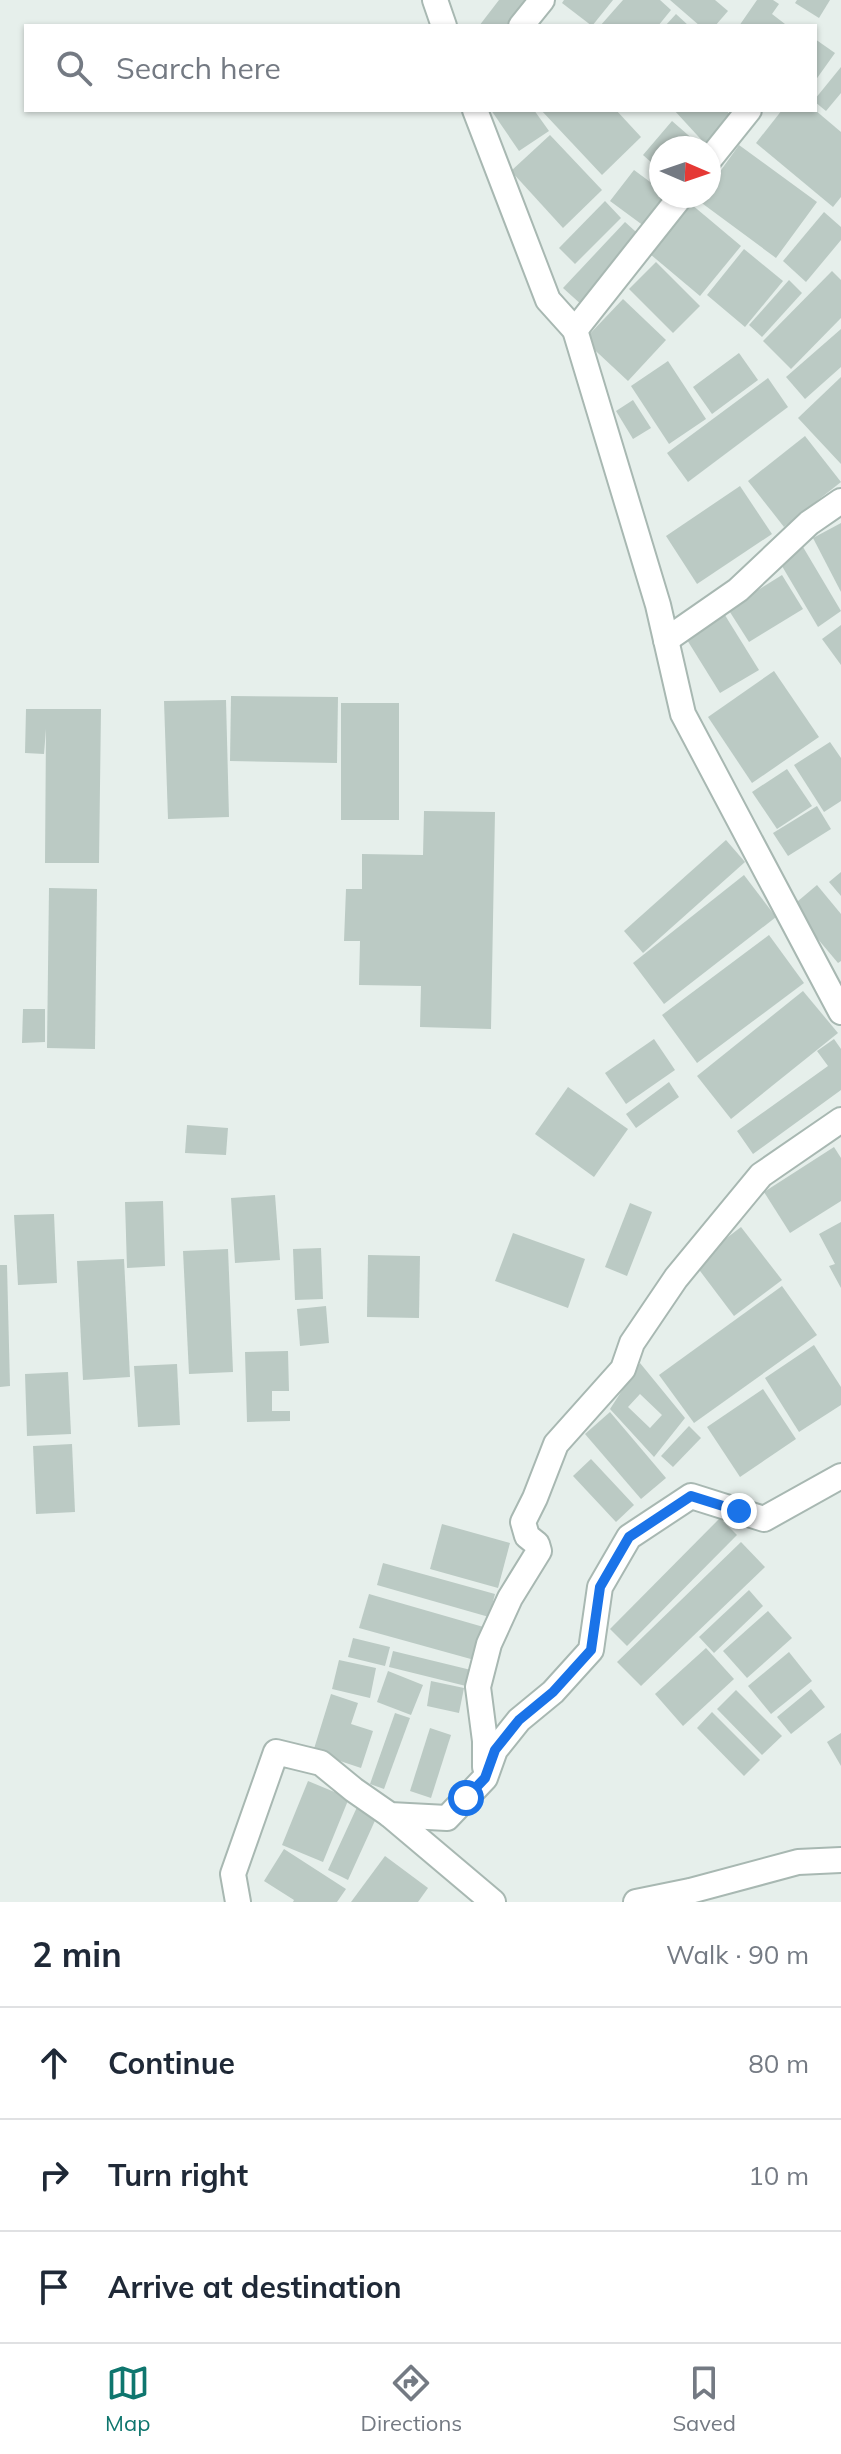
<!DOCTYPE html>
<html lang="en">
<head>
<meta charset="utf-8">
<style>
	:root { --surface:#fff; --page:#f2f2f3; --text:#1f2937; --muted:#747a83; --line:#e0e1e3; --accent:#0f766e }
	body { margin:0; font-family:Mulish,sans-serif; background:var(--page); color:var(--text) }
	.compass { position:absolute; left:649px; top:136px; width:72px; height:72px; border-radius:50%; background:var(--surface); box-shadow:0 2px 6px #0004; rotate:92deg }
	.stop { position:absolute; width:24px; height:24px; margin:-18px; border:6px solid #1a73e8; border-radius:50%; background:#fff }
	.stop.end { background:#1a73e8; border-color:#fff; box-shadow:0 2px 8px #0008 }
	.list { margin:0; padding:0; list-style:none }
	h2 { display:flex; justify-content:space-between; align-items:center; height:104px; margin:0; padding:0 32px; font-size:34px }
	h2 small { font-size:26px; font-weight:400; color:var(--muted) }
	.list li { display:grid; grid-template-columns:52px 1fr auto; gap:24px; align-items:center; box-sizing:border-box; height:112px; padding:0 32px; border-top:2px solid var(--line) }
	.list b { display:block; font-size:30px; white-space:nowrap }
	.list em { font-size:26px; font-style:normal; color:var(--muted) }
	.icon { flex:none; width:44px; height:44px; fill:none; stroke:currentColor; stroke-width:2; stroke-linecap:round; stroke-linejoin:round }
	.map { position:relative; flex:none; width:841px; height:1902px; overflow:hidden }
	.search { position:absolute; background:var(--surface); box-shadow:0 2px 6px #0004; left:24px; right:24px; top:24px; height:88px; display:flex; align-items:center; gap:20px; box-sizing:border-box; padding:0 28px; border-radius:0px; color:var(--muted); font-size:30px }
	.sheet { height:440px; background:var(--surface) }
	nav { display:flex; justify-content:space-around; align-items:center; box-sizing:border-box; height:112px; border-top:2px solid var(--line); background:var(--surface); font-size:22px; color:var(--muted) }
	nav a { display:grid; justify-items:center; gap:4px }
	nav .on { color:var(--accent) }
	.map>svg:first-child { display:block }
	.building { fill:#bbcac4; fill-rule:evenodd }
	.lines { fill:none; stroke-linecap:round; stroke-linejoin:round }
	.minor-casing { stroke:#a8b8b2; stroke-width:28 }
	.minor { stroke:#fff; stroke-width:24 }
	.route { stroke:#1a73e8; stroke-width:10 }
</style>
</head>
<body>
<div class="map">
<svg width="841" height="1902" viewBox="0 0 841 1902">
	<rect width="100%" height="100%" fill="#e6efeb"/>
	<g class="building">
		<polygon points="499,0 529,0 507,26 479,26"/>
		<polygon points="564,0 613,0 592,26 562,3"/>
		<polygon points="623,0 660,0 671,10 658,26 600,26"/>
		<polygon points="670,0 715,0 728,11 715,26 700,26"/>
		<polygon points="757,0 773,0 779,4 772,14 785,24 784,26 739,26"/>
		<polygon points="797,0 830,0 819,18 795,3"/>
		<polygon points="676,14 689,26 665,26"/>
		<polygon points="815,39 835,53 815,81"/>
		<polygon points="841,67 841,93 826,111 815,102 815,99"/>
		<polygon points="491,110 534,110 549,131 519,151"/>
		<polygon points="541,110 616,110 641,137 602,175"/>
		<polygon points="674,110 726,110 736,121 708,147"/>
		<polygon points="782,110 815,110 841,132 841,197 833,207 756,143"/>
		<polygon points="672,121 703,148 661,148 661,171 643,155"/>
		<polygon points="550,135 602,190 563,228 511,171"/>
		<polygon points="739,145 817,202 776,258 699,201 702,196 709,196 709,187"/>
		<polygon points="634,170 661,190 661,196 669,196 648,229 610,201"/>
		<polygon points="605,201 621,218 575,264 559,248"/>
		<polygon points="691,204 741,246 700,296 650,254"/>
		<polygon points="824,212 841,227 841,240 806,282 783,261"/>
		<polygon points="625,222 645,240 583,306 563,288"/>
		<polygon points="744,249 783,281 745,327 707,295"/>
		<polygon points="656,262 700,306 673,333 629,289"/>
		<polygon points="832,271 841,280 841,318 791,369 763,341"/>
		<polygon points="789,280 802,293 762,337 749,325"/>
		<polygon points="623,299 666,340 628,381 584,340"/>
		<polygon points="841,329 841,367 805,399 786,377"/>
		<polygon points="739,353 758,380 712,414 693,387"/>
		<polygon points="668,361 706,419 669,444 631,386"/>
		<polygon points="841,377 841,464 798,418"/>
		<polygon points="768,378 788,407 688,482 667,453"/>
		<polygon points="633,400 651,428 633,439 616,411"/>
		<polygon points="805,436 841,482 784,527 748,481"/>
		<polygon points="740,486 772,534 697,584 666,536"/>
		<polygon points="841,523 841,592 813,538"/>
		<polygon points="803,547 841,611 818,627 779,561"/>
		<polygon points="782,575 803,609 749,642 728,609"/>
		<polygon points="723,612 759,670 720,693 684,635"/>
		<polygon points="841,625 841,665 822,639"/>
		<polygon points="774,671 819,737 752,783 708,717"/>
		<polygon points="231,696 338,697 337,763 230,761"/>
		<polygon points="226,700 229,817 168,819 164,701"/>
		<rect x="341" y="703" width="58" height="117"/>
		<polygon points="26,709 101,709 99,863 45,863 46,729 44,754 25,753"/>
		<polygon points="830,742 841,758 841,801 824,812 794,765"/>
		<polygon points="787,769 812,806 777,829 752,792"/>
		<polygon points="817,806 831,829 788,856 773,833"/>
		<polygon points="424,811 495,812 491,1029 420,1027 421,986 359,985 360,941 344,941 346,889 362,889 362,854 423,855"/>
		<polygon points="726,840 745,862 643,953 624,931"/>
		<polygon points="841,872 841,896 829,882"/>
		<polygon points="744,875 776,917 664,1004 633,963"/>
		<polygon points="817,885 841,914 841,961 838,963 791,907"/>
		<polygon points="49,888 97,889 95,1049 47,1048"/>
		<polygon points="769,935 804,983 697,1063 662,1015"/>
		<polygon points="803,991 838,1033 731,1119 697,1076"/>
		<polygon points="23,1009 45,1009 45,1042 22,1043"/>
		<polygon points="654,1039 675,1070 626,1104 605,1073"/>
		<polygon points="834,1039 841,1049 841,1090 753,1154 737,1131 828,1066 817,1051"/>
		<polygon points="669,1082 679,1097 636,1128 626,1114"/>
		<polygon points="568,1087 628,1129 594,1177 535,1134"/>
		<polygon points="187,1125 228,1128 226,1155 185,1153"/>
		<polygon points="834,1147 841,1158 841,1201 790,1233 764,1192"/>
		<polygon points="275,1195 280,1260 235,1263 231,1198"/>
		<polygon points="163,1201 165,1266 127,1268 125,1202"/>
		<polygon points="630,1203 652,1212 627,1276 605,1267"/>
		<polygon points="54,1214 57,1283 18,1285 14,1215"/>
		<polygon points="841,1222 841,1288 829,1266 835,1264 819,1234"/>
		<polygon points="741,1227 782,1280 734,1316 694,1263"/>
		<polygon points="513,1233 585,1259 568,1308 495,1281"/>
		<polygon points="321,1248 323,1299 295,1300 293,1249"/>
		<polygon points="228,1249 233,1372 189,1374 183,1251"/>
		<polygon points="368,1255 420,1256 419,1318 367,1317"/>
		<polygon points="124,1259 130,1377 83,1380 77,1261"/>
		<polygon points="0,1265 7,1265 10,1386 0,1387"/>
		<polygon points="782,1286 817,1335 694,1423 659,1375"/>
		<polygon points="326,1306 329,1343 300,1346 297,1309"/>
		<polygon points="814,1345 841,1387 841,1405 799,1432 765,1378"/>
		<polygon points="288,1351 289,1391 272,1391 272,1411 290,1411 290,1421 247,1422 245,1352"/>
		<path d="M 640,1363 L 685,1418 L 654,1457 L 610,1409 ZM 640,1394 L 662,1415 L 650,1428 L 628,1407 Z"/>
		<polygon points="177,1364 180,1425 138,1427 134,1366"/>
		<polygon points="68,1372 71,1434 27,1436 25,1374"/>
		<polygon points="763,1389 796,1439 740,1477 707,1427"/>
		<polygon points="610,1412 666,1478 641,1499 585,1434"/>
		<polygon points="689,1426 701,1438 673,1467 661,1456"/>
		<polygon points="72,1444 75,1512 36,1514 33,1446"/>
		<polygon points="591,1459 634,1505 616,1522 573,1476"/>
		<polygon points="720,1518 737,1535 627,1646 610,1629"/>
		<polygon points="442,1524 510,1543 498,1588 430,1569"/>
		<polygon points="741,1542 765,1567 641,1686 617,1662"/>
		<polygon points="383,1563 495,1594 489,1617 377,1585"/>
		<polygon points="749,1590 763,1606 714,1653 699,1637"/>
		<polygon points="369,1594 487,1628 478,1661 359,1628"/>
		<polygon points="768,1611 792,1638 747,1678 723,1651"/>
		<polygon points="353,1638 390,1647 385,1666 348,1657"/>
		<polygon points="706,1648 734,1679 683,1726 655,1694"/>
		<polygon points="393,1651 471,1670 466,1686 389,1667"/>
		<polygon points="789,1652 812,1681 771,1714 748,1686"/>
		<polygon points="339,1660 376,1668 370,1698 332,1689"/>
		<polygon points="388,1671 423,1685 411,1715 377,1702"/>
		<polygon points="431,1681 464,1688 459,1713 427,1706"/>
		<polygon points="811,1689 825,1707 791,1734 777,1717"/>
		<polygon points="736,1690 782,1736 762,1755 717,1709"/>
		<polygon points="331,1694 358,1703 351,1724 373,1731 361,1768 313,1752"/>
		<polygon points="712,1712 760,1760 744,1776 697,1728"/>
		<polygon points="395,1713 410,1718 384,1789 370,1784"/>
		<polygon points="430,1728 451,1735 431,1798 410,1791"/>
		<polygon points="841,1733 841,1766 827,1742"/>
		<polygon points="308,1781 349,1798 323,1862 282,1845"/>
		<polygon points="358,1805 378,1814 348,1880 328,1870"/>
		<polygon points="284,1849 346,1889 337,1902 293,1902 294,1900 264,1881"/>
		<polygon points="385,1856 428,1888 418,1902 351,1902"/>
	</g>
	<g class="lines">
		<defs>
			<g id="minor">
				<polyline points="435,0 444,26"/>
				<polyline points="521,26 542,0"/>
				<polyline points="475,110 548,300 575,330 658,605 683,714 841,1012"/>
				<polyline points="709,160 749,110"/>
				<polyline points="575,330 681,196"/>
				<polyline points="666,640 738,590 809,523 841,501"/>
				<polyline points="485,1767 485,1741 478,1687 489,1644 510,1598 539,1551 537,1544 527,1536 523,1522 535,1498 556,1444 623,1369 632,1343 676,1278 761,1175 841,1120"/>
				<polyline points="390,1815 493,1902"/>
				<polyline points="238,1902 233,1874 276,1752 321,1763 354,1790 390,1815 447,1818 485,1778 495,1750 519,1720 553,1692 591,1650 600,1587 629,1537 691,1496 764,1519 841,1476"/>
				<polyline points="636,1902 690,1891 798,1862 841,1860"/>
			</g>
		</defs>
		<use href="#minor" class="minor-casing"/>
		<use href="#minor" class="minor"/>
	</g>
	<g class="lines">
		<polyline class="route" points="466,1798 485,1778 495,1750 519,1720 553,1692 591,1650 600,1587 629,1537 691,1496 739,1511"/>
	</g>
</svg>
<svg class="compass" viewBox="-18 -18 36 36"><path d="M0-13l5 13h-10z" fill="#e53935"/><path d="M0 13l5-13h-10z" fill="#747a83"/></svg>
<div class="stop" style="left:466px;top:1798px"></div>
<div class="stop end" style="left:739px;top:1511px"></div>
<div class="search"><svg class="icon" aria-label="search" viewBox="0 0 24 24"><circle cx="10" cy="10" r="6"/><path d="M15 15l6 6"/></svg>Search here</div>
</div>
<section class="sheet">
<h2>2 min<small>Walk · 90 m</small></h2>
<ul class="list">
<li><svg class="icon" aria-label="ahead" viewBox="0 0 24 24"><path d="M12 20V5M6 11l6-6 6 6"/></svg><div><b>Continue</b></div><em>80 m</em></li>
<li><svg class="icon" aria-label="right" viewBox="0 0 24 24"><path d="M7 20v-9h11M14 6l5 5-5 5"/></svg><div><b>Turn right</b></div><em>10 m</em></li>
<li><svg class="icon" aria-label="arrive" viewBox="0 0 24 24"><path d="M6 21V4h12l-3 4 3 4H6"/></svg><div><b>Arrive at destination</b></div></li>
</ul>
</section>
<nav>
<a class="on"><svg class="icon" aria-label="map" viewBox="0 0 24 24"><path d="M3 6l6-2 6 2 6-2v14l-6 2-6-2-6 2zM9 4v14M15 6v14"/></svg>Map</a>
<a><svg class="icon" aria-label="directions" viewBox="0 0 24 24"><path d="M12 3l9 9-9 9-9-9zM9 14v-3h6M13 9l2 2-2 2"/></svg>Directions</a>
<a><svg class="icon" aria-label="saved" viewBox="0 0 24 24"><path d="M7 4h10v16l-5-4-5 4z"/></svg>Saved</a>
</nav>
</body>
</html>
